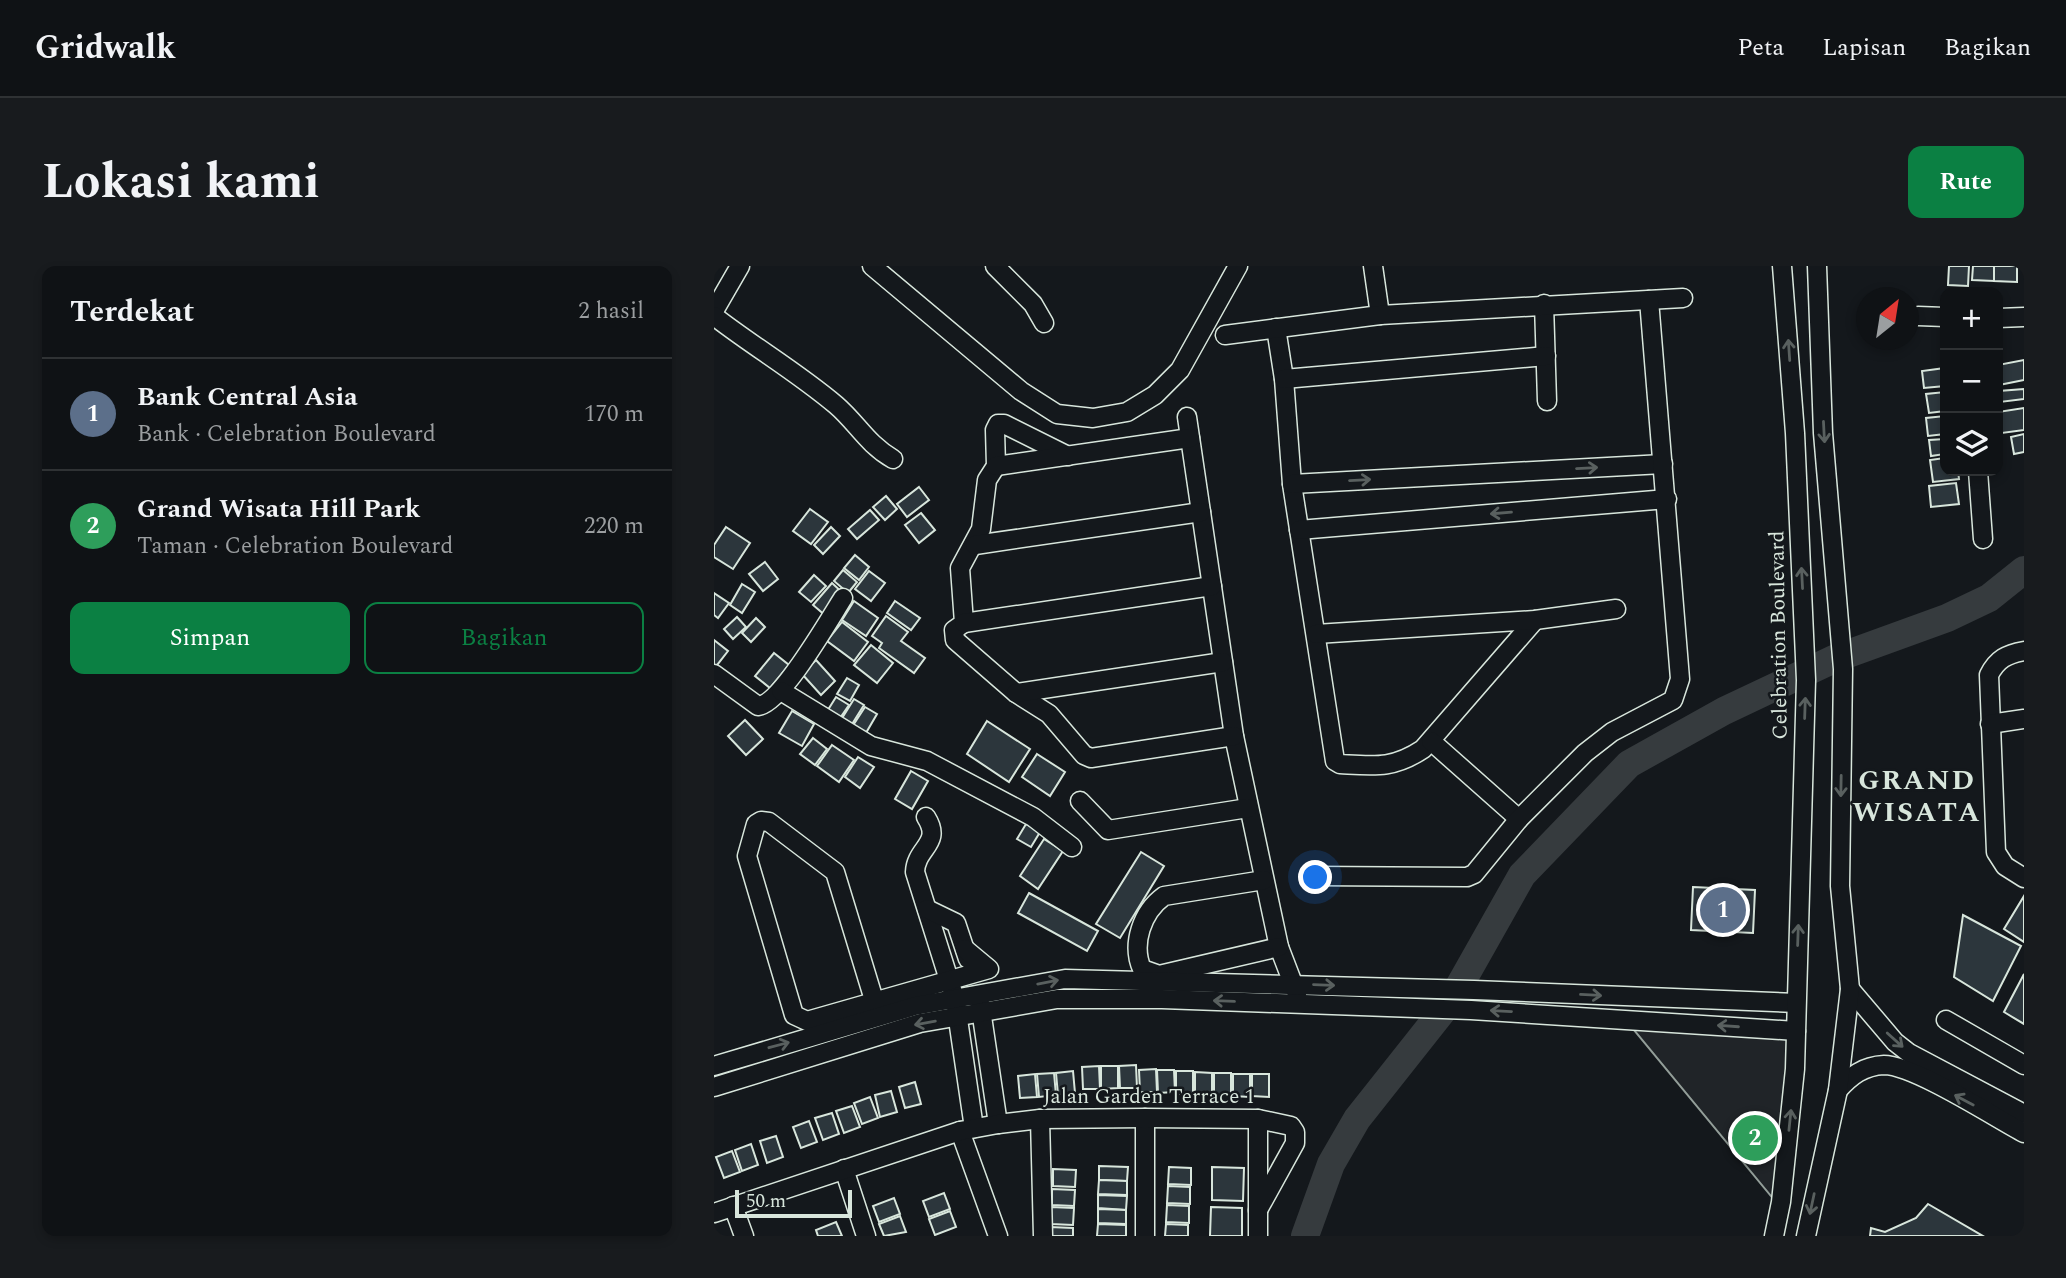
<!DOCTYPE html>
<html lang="id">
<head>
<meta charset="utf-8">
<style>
	:root { --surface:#0f1215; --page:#181b1e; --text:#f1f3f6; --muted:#9b9ea0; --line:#2f3234; --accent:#0b8043 }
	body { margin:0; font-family:Spectral,serif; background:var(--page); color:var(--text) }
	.controls { position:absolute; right:21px; top:21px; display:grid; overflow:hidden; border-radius:14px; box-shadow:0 4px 10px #0003 }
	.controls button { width:63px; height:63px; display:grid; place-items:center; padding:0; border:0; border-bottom:2px solid var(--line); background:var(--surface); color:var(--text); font:35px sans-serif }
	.compass { position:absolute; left:1142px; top:21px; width:63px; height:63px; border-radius:50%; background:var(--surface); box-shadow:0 4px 10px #0003; rotate:30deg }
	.scale { position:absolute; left:21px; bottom:18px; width:117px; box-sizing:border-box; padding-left:7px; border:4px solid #d8e6dc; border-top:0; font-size:19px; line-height:24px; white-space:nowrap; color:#d8e6dc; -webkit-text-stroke:5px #14181c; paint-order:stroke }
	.you { position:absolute; left:602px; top:612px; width:24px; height:24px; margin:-18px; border:5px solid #fff; border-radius:50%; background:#1a73e8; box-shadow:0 0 0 10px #1a73e833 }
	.badge { display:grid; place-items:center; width:46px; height:46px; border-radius:50%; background:var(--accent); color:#fff; font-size:23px; font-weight:700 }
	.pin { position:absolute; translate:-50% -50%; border:4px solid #fff; box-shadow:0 2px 7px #0006 }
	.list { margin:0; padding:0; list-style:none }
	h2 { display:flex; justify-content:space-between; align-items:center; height:91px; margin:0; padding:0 28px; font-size:30px }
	h2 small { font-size:23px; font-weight:400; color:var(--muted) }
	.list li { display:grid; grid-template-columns:46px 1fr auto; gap:21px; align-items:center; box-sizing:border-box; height:112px; padding:0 28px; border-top:2px solid var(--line) }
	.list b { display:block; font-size:26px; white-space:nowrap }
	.list p { margin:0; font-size:23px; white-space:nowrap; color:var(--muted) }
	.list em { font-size:23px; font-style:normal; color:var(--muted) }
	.actions { display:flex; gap:14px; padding:21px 28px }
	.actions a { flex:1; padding:16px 0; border:2px solid var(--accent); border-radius:14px; text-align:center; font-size:24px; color:var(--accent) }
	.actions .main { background:var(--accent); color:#fff }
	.icon { flex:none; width:38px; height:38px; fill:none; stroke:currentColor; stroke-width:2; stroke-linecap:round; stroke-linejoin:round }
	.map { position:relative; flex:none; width:1310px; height:970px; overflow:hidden; border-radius:14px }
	header { display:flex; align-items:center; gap:42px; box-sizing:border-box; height:98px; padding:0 35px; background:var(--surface); border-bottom:2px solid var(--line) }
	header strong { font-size:33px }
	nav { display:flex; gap:38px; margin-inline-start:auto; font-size:24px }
	.intro { display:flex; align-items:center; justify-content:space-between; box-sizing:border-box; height:168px; padding:0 42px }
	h1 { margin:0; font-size:49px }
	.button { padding:18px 32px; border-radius:14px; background:var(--accent); color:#fff; font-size:24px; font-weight:700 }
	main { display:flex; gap:42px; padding:0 42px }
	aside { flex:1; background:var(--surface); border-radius:14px; box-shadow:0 4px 10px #0003 }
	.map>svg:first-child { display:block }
	.green { fill:#202428; stroke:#939e99; stroke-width:2 }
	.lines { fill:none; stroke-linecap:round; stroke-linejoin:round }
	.river { stroke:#363b3e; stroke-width:28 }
	.building { fill:#2c363c; stroke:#d8e6dc; stroke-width:2 }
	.minor-casing { stroke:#d8e6dc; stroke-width:21 }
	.minor { stroke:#14181c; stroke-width:18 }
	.oneway { stroke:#59605f }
	.labels { text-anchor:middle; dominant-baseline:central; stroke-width:5; stroke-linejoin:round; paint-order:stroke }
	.street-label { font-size:21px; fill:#d8e6dc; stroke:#14181c }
	.district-label { font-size:28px; font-weight:bold; letter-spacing:2px; fill:#d8e6dc; stroke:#14181c }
</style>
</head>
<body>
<header>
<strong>Gridwalk</strong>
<nav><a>Peta</a><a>Lapisan</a><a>Bagikan</a></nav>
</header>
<div class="intro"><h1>Lokasi kami</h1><a class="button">Rute</a></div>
<main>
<aside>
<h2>Terdekat<small>2 hasil</small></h2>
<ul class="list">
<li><span class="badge" style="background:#5c6f8a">1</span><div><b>Bank Central Asia</b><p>Bank · Celebration Boulevard</p></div><em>170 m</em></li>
<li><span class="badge" style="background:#2e9e5b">2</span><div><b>Grand Wisata Hill Park</b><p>Taman · Celebration Boulevard</p></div><em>220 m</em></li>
</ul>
<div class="actions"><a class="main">Simpan</a><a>Bagikan</a></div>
</aside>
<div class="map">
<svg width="1310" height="970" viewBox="0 0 1310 970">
	<rect width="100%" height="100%" fill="#14181c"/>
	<polygon class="green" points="910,752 1082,765 1066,941"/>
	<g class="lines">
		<polyline class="river" points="591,970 617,898 643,853 738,733 808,609 915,498 1010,445 1120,393 1233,352 1275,332 1310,304"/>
	</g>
	<g class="building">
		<polygon points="1235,0 1255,0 1254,20 1234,19"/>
		<polygon points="1259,0 1280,0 1280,15 1258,14"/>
		<polygon points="1280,0 1303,0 1303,16 1280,15"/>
		<polygon points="1310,94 1310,114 1285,119 1284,99"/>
		<polygon points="1231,102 1231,120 1210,122 1208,105"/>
		<polygon points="1310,123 1310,133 1286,136 1285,125"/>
		<polygon points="1231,126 1231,145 1215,147 1212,128"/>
		<polygon points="1310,142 1310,164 1288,167 1284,146"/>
		<polygon points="1231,150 1231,168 1214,170 1212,152"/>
		<polygon points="1310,168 1310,186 1300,188 1297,171"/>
		<polygon points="1231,173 1231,188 1217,190 1215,174"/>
		<polygon points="1231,192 1231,205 1244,205 1245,213 1219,216 1216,194"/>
		<polygon points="1242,217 1245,238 1217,241 1215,220"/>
		<polygon points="205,221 215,234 193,251 183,238"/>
		<polygon points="172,230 183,243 171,254 159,241"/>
		<polygon points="96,243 114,256 97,278 79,265"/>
		<polygon points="156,244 165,254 143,273 134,263"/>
		<polygon points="207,247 221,264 205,277 191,259"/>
		<polygon points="12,261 36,277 19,303 0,291 0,279"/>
		<polygon points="117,261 126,270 109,288 100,279"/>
		<polygon points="141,289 155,301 145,314 130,302"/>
		<polygon points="51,296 64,313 49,325 35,308"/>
		<polygon points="129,304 143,316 134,327 120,315"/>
		<polygon points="155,305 171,317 157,335 141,323"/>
		<polygon points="100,309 112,320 97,336 85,326"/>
		<polygon points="118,317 131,329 112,350 99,339"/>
		<polygon points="28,318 41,326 28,347 16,339"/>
		<polygon points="0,327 15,337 4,352 0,349"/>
		<polygon points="140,335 164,352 152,370 128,354"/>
		<polygon points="181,335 206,352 197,364 173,347"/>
		<polygon points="172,350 194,366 187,375 211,392 200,407 165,382 168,377 158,370"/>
		<polygon points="23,351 32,361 19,373 10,363"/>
		<polygon points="42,352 51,361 37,376 28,367"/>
		<polygon points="128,356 154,376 140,395 113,375"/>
		<polygon points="0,374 14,385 0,403"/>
		<polygon points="157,379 179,397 163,417 140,399"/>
		<polygon points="60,387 75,399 56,422 41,410"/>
		<polygon points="102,394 121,415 107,429 88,408"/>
		<polygon points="133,412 145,419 136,435 123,428"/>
		<polygon points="122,431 135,439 124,455 112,447"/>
		<polygon points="140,433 150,439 135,463 125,457"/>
		<polygon points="151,441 163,448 149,472 136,464"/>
		<polygon points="78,445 100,458 88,480 65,467"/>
		<polygon points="31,454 49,473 32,489 14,470"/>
		<polygon points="273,455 316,483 295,516 253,488"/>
		<polygon points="99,472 113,483 101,499 86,488"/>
		<polygon points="118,479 140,494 125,516 103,500"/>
		<polygon points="323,488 351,506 336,530 308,511"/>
		<polygon points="144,491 160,501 146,522 131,511"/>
		<polygon points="197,505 214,515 198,543 181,533"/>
		<polygon points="312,558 326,566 317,581 303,573"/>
		<polygon points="330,573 349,585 324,623 306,610"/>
		<polygon points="427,586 450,600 406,672 382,658"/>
		<polygon points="979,621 1041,624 1039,667 977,664"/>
		<polygon points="315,627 384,665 373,685 304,647"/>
		<polygon points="1310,630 1310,676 1290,663"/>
		<polygon points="1249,649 1307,680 1279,735 1240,711"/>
		<polygon points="1310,708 1310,758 1290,746"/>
		<polygon points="422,799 423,822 406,822 405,800"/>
		<polygon points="385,800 386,823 369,823 368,801"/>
		<polygon points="387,800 404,800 404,822 387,823"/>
		<polygon points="442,803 443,826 426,826 425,804"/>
		<polygon points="443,804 460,804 461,826 444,827"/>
		<polygon points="359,805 361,827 344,829 342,807"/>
		<polygon points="462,805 479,805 479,827 462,828"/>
		<polygon points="481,806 498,807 498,829 481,829"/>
		<polygon points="340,807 342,829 325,831 323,808"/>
		<polygon points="500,807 517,807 517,830 500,829"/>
		<polygon points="321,808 323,831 306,832 304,810"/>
		<polygon points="519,808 536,808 536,831 519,830"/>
		<polygon points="538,808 555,808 555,831 538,830"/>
		<polygon points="201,816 207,838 191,842 185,821"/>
		<polygon points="177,825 183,846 166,851 161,829"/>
		<polygon points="156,831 164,852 148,858 140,837"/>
		<polygon points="138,840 146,861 130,867 122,845"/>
		<polygon points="118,847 125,868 109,874 101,852"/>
		<polygon points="95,855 103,876 87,882 79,861"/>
		<polygon points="62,870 69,891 53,897 46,875"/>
		<polygon points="37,878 44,899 28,905 21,884"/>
		<polygon points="18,885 26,906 10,912 2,891"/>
		<polygon points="385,900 414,901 413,915 385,914"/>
		<polygon points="455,901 477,902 477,919 454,918"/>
		<polygon points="498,901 530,902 529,935 498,934"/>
		<polygon points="339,903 362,904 361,921 339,920"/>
		<polygon points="385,914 413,915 413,929 384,928"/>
		<polygon points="454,920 476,921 476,938 453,937"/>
		<polygon points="338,923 361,924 360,940 338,939"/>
		<polygon points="230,927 236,943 215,951 209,935"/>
		<polygon points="384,929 413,930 412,944 384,942"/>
		<polygon points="180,932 186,948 165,956 159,940"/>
		<polygon points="1214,938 1269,970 1156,970 1157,962 1171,966 1202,952"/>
		<polygon points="453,939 475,940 475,957 452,956"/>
		<polygon points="337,941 360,942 359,959 337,958"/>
		<polygon points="497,941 528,942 528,970 496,970"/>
		<polygon points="384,943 412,944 412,958 384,957"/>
		<polygon points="236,945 242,961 221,969 215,953"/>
		<polygon points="186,950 192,966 170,970 165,958"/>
		<polygon points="122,956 128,970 104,970 102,964"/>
		<polygon points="384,958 412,959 412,970 383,970"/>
		<polygon points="452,958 474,959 474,970 451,970"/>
		<polygon points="336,961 359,962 359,970 336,970"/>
	</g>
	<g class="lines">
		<defs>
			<g id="minor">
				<polyline points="158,0 307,125 343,148 379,152 413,146 441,129 466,104 524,0"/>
				<polyline points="281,0 319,38 330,57"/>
				<polyline points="659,0 666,49"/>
				<polyline points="830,38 833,135"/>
				<polyline points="0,45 26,0"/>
				<path d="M 0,50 C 40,81 83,106 122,139 C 143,157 153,178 179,193"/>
				<polyline points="1204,50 1231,51"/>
				<polyline points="1284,52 1310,51"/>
				<path d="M 562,62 L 570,113 L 578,218 L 621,495 L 626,498 C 661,500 679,503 709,483 L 821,354"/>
				<polyline points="511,69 666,49 969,32"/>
				<polyline points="570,113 832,90"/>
				<polyline points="473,151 520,470 565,681 583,728"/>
				<polyline points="354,190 290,158 284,158 281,164 282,200 273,214 267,263 246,302 250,357 240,364 241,374 302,427 335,448 370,489 377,492 520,470"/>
				<polyline points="282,200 476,172"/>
				<polyline points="1264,205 1269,273"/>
				<polyline points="578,218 949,198"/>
				<polyline points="585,264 953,233"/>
				<polyline points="261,279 487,246"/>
				<polyline points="250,357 498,320"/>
				<polyline points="602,368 821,354 902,343"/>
				<path d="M 1310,385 C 1293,388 1283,393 1275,409 L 1282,586 L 1291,600 L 1310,612"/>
				<path d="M 0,408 L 44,440 C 67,438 115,354 129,332"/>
				<polyline points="67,425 157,480 213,495 319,551 358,581"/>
				<polyline points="302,427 509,396"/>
				<polyline points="1276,458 1310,453"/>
				<polyline points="717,475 805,553"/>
				<polyline points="366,535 394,564 534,542"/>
				<path d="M 212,551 C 229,578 202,581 201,606 L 241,733 L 260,862"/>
				<polyline points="599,610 753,611 760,608 805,553 871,487 898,466 959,434 966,413 935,34"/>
				<path d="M 550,614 L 450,630 C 428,646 417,678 428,703 L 445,709 L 565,681"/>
				<polyline points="213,643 242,657 254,693"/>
				<polyline points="1136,723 1181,776 1195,787 1310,848"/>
				<polyline points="160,734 121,606 55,556 47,555 42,558 33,590 80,749 93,755 275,703 251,683"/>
				<polyline points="266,737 284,858"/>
				<polyline points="1232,754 1310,799"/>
				<polyline points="0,800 201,740 351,713 760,724 1082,737"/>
				<polyline points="0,821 206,757 343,733 448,733 757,744 1082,765"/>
				<path d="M 1124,824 C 1137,810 1149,800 1170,799 C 1200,799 1280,851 1310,867"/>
				<polyline points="431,852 431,970"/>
				<polyline points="326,853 329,970"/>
				<polyline points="246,865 284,970"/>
				<polyline points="130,903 152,970"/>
				<polyline points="19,940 30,970"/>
				<polyline points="0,947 246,865 284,858 326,853 431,852 544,853 577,860 581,866 581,877 544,944"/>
				<polyline points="544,970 544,853"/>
				<polyline points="1060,970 1067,936 1081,803 1092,414 1081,167 1068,0"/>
				<polyline points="1092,970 1124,824 1136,723 1126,620 1129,403 1109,167 1103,0"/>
			</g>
		</defs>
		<use href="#minor" class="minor-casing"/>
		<use href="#minor" class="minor"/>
	</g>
	<defs><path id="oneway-shaft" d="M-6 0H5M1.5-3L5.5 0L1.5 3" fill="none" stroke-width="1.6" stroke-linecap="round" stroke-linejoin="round" transform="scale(1.75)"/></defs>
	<g class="oneway">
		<use href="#oneway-shaft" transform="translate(1075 84) rotate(-94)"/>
		<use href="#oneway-shaft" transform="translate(1110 166) rotate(87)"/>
		<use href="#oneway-shaft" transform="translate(873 202) rotate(-3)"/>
		<use href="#oneway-shaft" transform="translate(646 214) rotate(-3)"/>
		<use href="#oneway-shaft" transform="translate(787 247) rotate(175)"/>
		<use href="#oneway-shaft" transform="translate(1088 312) rotate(-93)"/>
		<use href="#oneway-shaft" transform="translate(1091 442) rotate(-88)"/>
		<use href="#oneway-shaft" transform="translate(1127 520) rotate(91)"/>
		<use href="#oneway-shaft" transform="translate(1084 669) rotate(-88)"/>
		<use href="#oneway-shaft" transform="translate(334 716) rotate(-11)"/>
		<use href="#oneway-shaft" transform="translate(610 719) rotate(2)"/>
		<use href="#oneway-shaft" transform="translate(877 729) rotate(3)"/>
		<use href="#oneway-shaft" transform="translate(510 735) rotate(-178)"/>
		<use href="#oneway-shaft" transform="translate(787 745) rotate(-177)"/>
		<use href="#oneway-shaft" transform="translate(211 757) rotate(170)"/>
		<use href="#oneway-shaft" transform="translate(1014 760) rotate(-176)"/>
		<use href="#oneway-shaft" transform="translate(1181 774) rotate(42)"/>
		<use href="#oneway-shaft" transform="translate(65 779) rotate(-15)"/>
		<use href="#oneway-shaft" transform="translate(1250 834) rotate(-152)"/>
		<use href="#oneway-shaft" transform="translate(1076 854) rotate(-84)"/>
		<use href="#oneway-shaft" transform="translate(1098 938) rotate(102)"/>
	</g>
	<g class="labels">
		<g class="street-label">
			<text transform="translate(1065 369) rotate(-91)">Celebration Boulevard</text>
			<text x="435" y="831">Jalan Garden Terrace 1</text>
		</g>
		<g class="district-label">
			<text x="1203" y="514">GRAND<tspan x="1203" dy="32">WISATA</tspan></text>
		</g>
	</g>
</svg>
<div class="controls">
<button>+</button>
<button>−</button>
<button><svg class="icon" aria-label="layers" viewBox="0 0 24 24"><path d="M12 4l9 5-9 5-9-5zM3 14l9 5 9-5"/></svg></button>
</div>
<svg class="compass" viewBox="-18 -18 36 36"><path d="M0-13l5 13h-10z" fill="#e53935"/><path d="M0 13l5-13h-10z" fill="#9b9ea0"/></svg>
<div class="scale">50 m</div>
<div class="you"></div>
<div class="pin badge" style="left:1009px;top:644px;background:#5c6f8a">1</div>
<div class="pin badge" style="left:1041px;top:872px;background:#2e9e5b">2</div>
</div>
</main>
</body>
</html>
